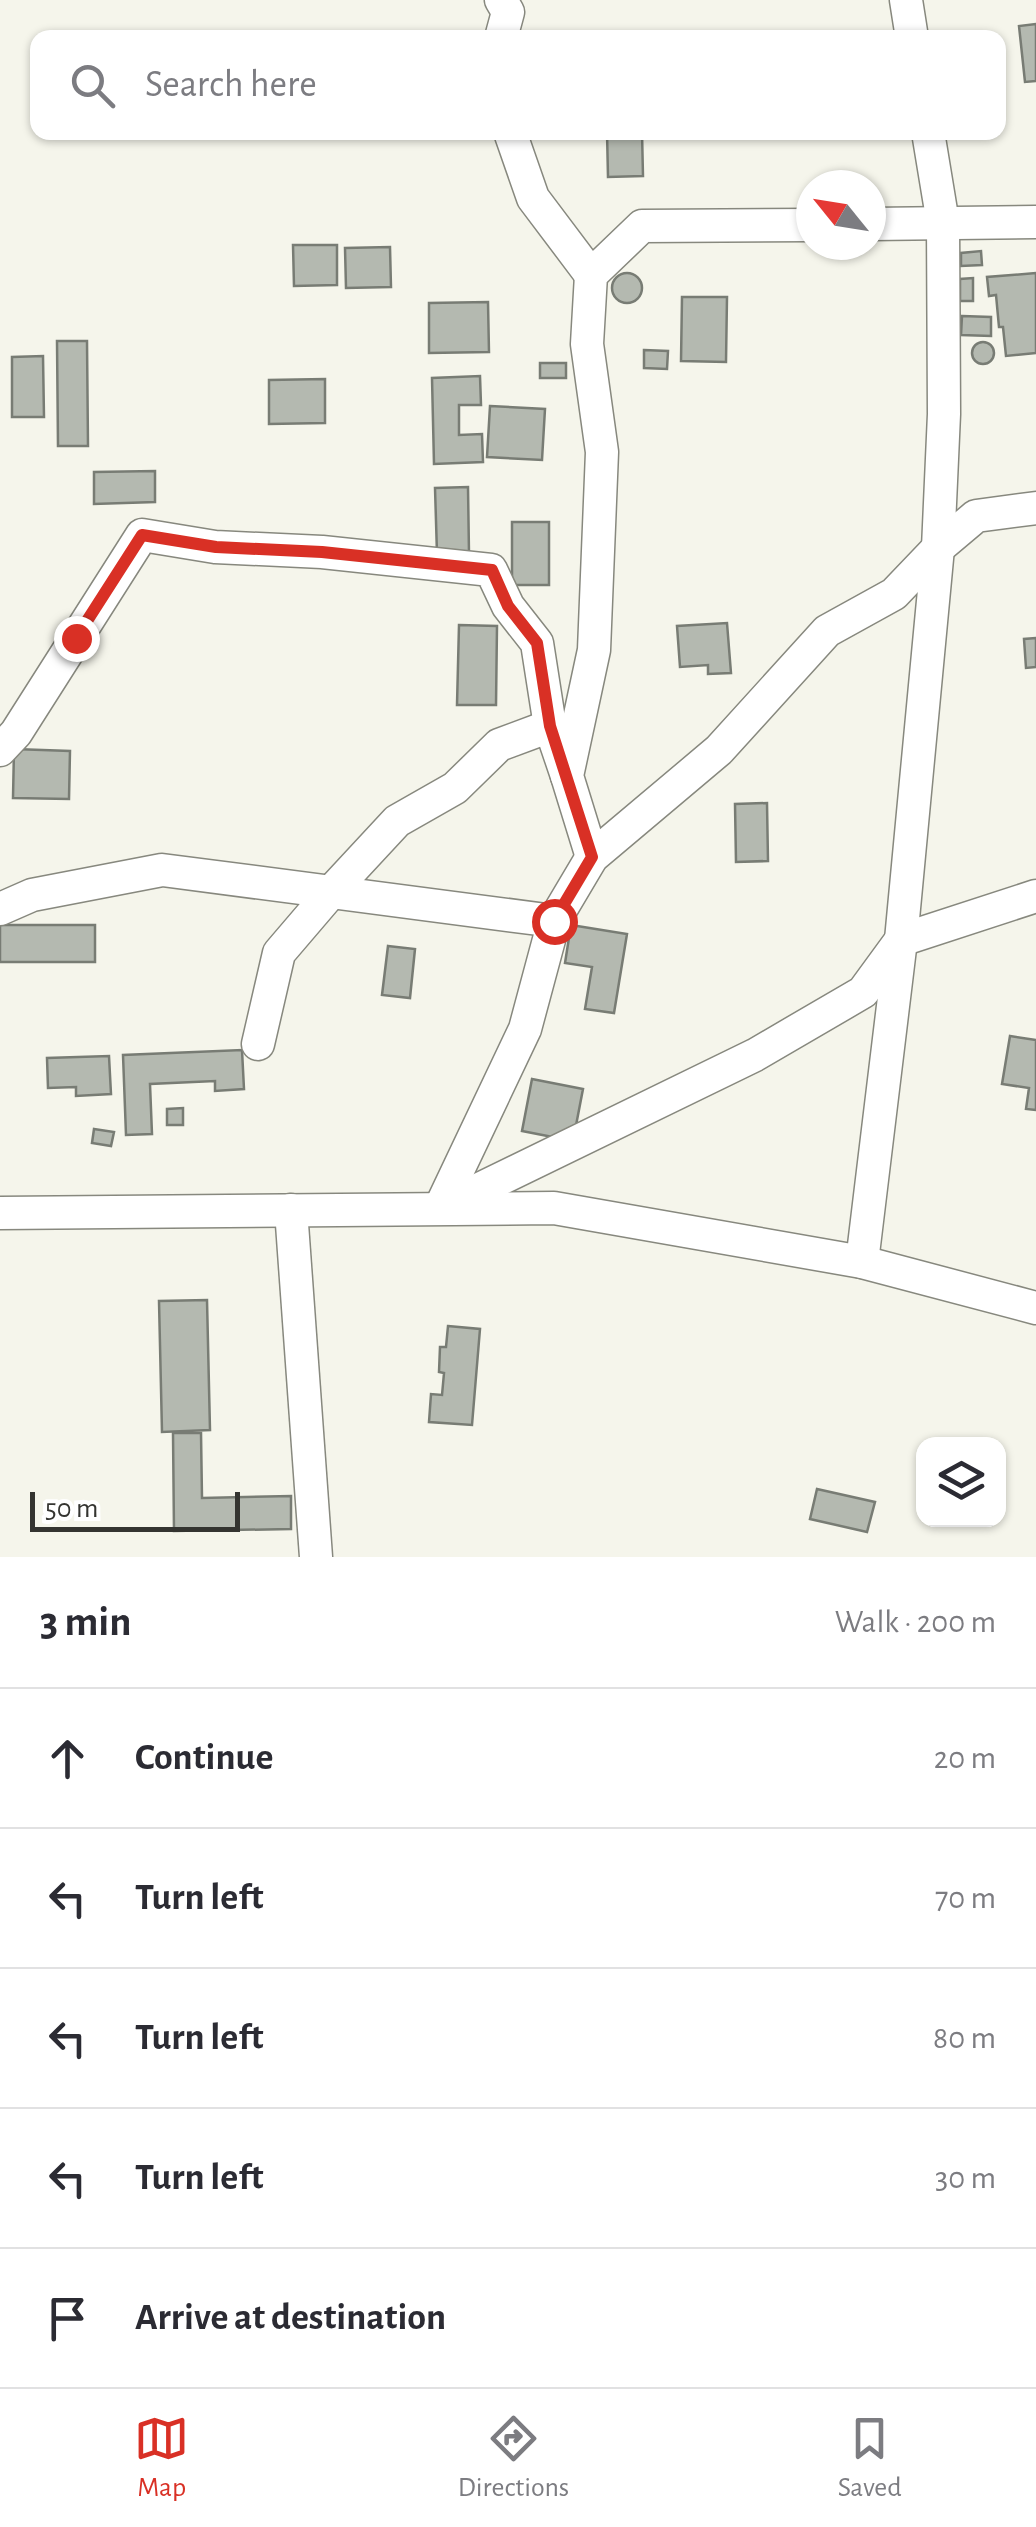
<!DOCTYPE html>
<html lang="en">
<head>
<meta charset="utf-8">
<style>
	:root { --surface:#fff; --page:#f2f2f3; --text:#2b2b33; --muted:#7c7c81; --line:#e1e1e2; --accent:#d93025 }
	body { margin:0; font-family:"Alegreya Sans",sans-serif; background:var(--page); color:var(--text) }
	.controls { position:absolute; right:30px; bottom:30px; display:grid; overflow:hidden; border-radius:20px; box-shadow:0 2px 8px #0004 }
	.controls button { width:90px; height:90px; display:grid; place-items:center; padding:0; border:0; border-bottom:2px solid var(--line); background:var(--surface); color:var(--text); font:50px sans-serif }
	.compass { position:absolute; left:796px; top:170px; width:90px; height:90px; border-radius:50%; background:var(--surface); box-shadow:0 2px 8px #0004; rotate:300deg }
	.scale { position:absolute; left:30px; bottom:25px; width:210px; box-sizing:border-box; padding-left:10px; border:5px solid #343430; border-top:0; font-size:28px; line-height:35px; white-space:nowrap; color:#343430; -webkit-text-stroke:8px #fff; paint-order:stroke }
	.stop { position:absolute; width:30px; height:30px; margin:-22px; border:8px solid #d93025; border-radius:50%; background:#fff }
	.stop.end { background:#d93025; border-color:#fff; box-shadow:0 2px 10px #0008 }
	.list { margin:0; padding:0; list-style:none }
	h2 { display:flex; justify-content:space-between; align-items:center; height:130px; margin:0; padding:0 40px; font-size:42px }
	h2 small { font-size:32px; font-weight:400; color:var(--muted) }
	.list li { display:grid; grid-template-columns:65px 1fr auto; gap:30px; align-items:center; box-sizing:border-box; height:140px; padding:0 40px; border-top:2px solid var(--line) }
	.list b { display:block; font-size:38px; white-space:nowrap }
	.list em { font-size:32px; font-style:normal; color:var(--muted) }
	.icon { flex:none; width:55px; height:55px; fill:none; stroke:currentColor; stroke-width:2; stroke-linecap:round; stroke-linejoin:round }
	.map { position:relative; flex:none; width:1036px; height:1557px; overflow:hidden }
	.search { position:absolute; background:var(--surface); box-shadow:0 2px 8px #0004; left:30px; right:30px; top:30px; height:110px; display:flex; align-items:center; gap:25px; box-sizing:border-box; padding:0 35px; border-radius:20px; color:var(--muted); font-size:38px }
	.sheet { height:830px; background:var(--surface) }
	nav { display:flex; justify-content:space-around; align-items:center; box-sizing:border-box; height:140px; border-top:2px solid var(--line); background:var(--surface); font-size:28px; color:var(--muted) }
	nav a { display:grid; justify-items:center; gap:5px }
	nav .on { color:var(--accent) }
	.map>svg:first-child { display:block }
	.building { fill:#b4b9b0; stroke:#787c74; stroke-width:2.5 }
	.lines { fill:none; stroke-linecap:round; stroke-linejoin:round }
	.minor-casing { stroke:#87887e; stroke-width:35 }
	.minor { stroke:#fff; stroke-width:32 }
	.route { stroke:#d93025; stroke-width:12 }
</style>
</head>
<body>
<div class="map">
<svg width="1036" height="1557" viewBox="0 0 1036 1557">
	<rect width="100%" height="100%" fill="#f5f5eb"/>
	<g class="building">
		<polygon points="1036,24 1036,81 1025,82 1019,26"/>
		<polygon points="607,132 642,132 643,176 608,177"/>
		<polygon points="293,245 337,245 337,285 294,286"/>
		<polygon points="390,247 391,287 346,288 345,248"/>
		<polygon points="981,251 982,265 961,266 961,253"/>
		<polygon points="1036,273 1036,353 1006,356 1003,327 999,327 996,295 989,296 987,277"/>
		<circle cx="627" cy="288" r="15"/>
		<polygon points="973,278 973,301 960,301 960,279"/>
		<polygon points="682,297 727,297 726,362 681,361"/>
		<polygon points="488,302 489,352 429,353 429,303"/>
		<polygon points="962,316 991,317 991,336 961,335"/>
		<polygon points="57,341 87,341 88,446 58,446"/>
		<circle cx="983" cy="353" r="11"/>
		<polygon points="644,350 668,351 667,369 644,368"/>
		<polygon points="43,356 44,417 12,417 12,357"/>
		<rect x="540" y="363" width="26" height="15"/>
		<polygon points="480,376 481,405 459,405 459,435 482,434 483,462 434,464 432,378"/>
		<polygon points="325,379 325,423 269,424 269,380"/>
		<polygon points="490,406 545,409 542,460 487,457"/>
		<polygon points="155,471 155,502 94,504 94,472"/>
		<polygon points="468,487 469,553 437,554 435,488"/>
		<rect x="512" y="522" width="37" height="63"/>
		<polygon points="727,623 731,673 708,674 708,665 680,667 677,626"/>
		<polygon points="459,625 497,626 496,705 457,705"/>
		<polygon points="1036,638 1036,667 1026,668 1024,639"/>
		<polygon points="14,749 70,751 69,799 13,798"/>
		<polygon points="767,803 768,861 736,862 735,804"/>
		<rect x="0" y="925" width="95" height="37"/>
		<polygon points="571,925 627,934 614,1013 585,1009 592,967 565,963"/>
		<polygon points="388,946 415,949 410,998 382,995"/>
		<polygon points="1010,1036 1036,1040 1036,1110 1026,1109 1029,1088 1002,1084"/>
		<polygon points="242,1050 244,1089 215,1091 215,1081 150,1084 152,1134 126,1135 123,1055"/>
		<polygon points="109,1056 111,1094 76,1096 76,1087 48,1088 47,1058"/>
		<polygon points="532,1079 583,1089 573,1141 522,1131"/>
		<polygon points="183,1108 183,1125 167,1125 167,1109"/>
		<polygon points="94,1129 114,1132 111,1146 92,1143"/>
		<polygon points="207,1300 210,1430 162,1432 159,1301"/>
		<polygon points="448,1326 480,1329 472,1425 429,1422 431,1394 442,1395 444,1373 439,1372 440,1347 446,1347"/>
		<polygon points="173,1433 201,1433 202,1498 291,1496 291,1529 174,1531"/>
		<polygon points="817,1489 875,1502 867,1532 810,1519"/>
	</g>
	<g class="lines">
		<defs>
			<g id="minor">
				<polyline points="501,0 508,12 501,38"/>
				<polyline points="906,0 912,38"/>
				<polyline points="510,132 533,198 591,275"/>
				<polyline points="871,224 1036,222"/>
				<polyline points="0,750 16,733 142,535 215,547 322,552 491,570 508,606 537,643 550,726 567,776"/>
				<polyline points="592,857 567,776 594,650 602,452 587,344 591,275 642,226 811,225"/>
				<polyline points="0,909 32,895 162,870 554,921"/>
				<polyline points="258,1044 279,953 332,891 397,821 455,788 499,745 550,726"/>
				<polyline points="449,1204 755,1055 863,992 901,940 1036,896"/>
				<polyline points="440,1208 525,1029 554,921 592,857 719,750 827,631 894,594 938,548 976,516 1036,508"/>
				<polyline points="291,1210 316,1557"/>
				<polyline points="0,1213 554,1208 862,1262 1036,1308"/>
				<polyline points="862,1262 901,940 938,548 944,414 943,223 928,132"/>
			</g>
		</defs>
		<use href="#minor" class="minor-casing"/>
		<use href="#minor" class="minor"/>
	</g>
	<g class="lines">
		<polyline class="route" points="76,638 142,535 216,547 322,552 492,570 508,606 537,643 550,726 592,857 554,921"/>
	</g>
</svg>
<div class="controls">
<button><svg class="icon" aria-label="layers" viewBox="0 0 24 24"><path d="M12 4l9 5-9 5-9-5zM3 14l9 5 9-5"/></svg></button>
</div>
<svg class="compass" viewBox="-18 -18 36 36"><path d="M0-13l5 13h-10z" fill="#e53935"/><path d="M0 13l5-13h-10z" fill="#7c7c81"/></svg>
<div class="scale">50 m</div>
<div class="stop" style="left:554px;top:921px"></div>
<div class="stop end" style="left:76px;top:638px"></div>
<div class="search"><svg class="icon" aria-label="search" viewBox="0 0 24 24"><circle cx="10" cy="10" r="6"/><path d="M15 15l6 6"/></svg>Search here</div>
</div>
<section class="sheet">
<h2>3 min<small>Walk · 200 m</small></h2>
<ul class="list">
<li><svg class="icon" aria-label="ahead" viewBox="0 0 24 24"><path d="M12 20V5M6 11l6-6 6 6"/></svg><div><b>Continue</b></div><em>20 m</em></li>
<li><svg class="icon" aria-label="left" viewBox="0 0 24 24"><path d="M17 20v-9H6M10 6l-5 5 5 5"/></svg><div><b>Turn left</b></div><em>70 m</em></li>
<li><svg class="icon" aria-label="left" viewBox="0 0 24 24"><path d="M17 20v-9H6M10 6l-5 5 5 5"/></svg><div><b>Turn left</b></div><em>80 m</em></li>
<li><svg class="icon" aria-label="left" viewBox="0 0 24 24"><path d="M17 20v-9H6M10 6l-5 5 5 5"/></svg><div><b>Turn left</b></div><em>30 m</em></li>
<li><svg class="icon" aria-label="arrive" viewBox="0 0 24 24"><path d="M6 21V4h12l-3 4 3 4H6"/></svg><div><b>Arrive at destination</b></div></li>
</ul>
</section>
<nav>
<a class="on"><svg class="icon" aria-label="map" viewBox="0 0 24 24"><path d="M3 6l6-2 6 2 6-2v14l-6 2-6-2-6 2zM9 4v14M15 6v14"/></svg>Map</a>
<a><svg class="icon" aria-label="directions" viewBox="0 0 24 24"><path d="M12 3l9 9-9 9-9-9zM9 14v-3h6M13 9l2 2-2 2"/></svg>Directions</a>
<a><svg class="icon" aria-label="saved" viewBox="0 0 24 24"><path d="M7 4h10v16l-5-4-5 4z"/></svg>Saved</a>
</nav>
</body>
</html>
